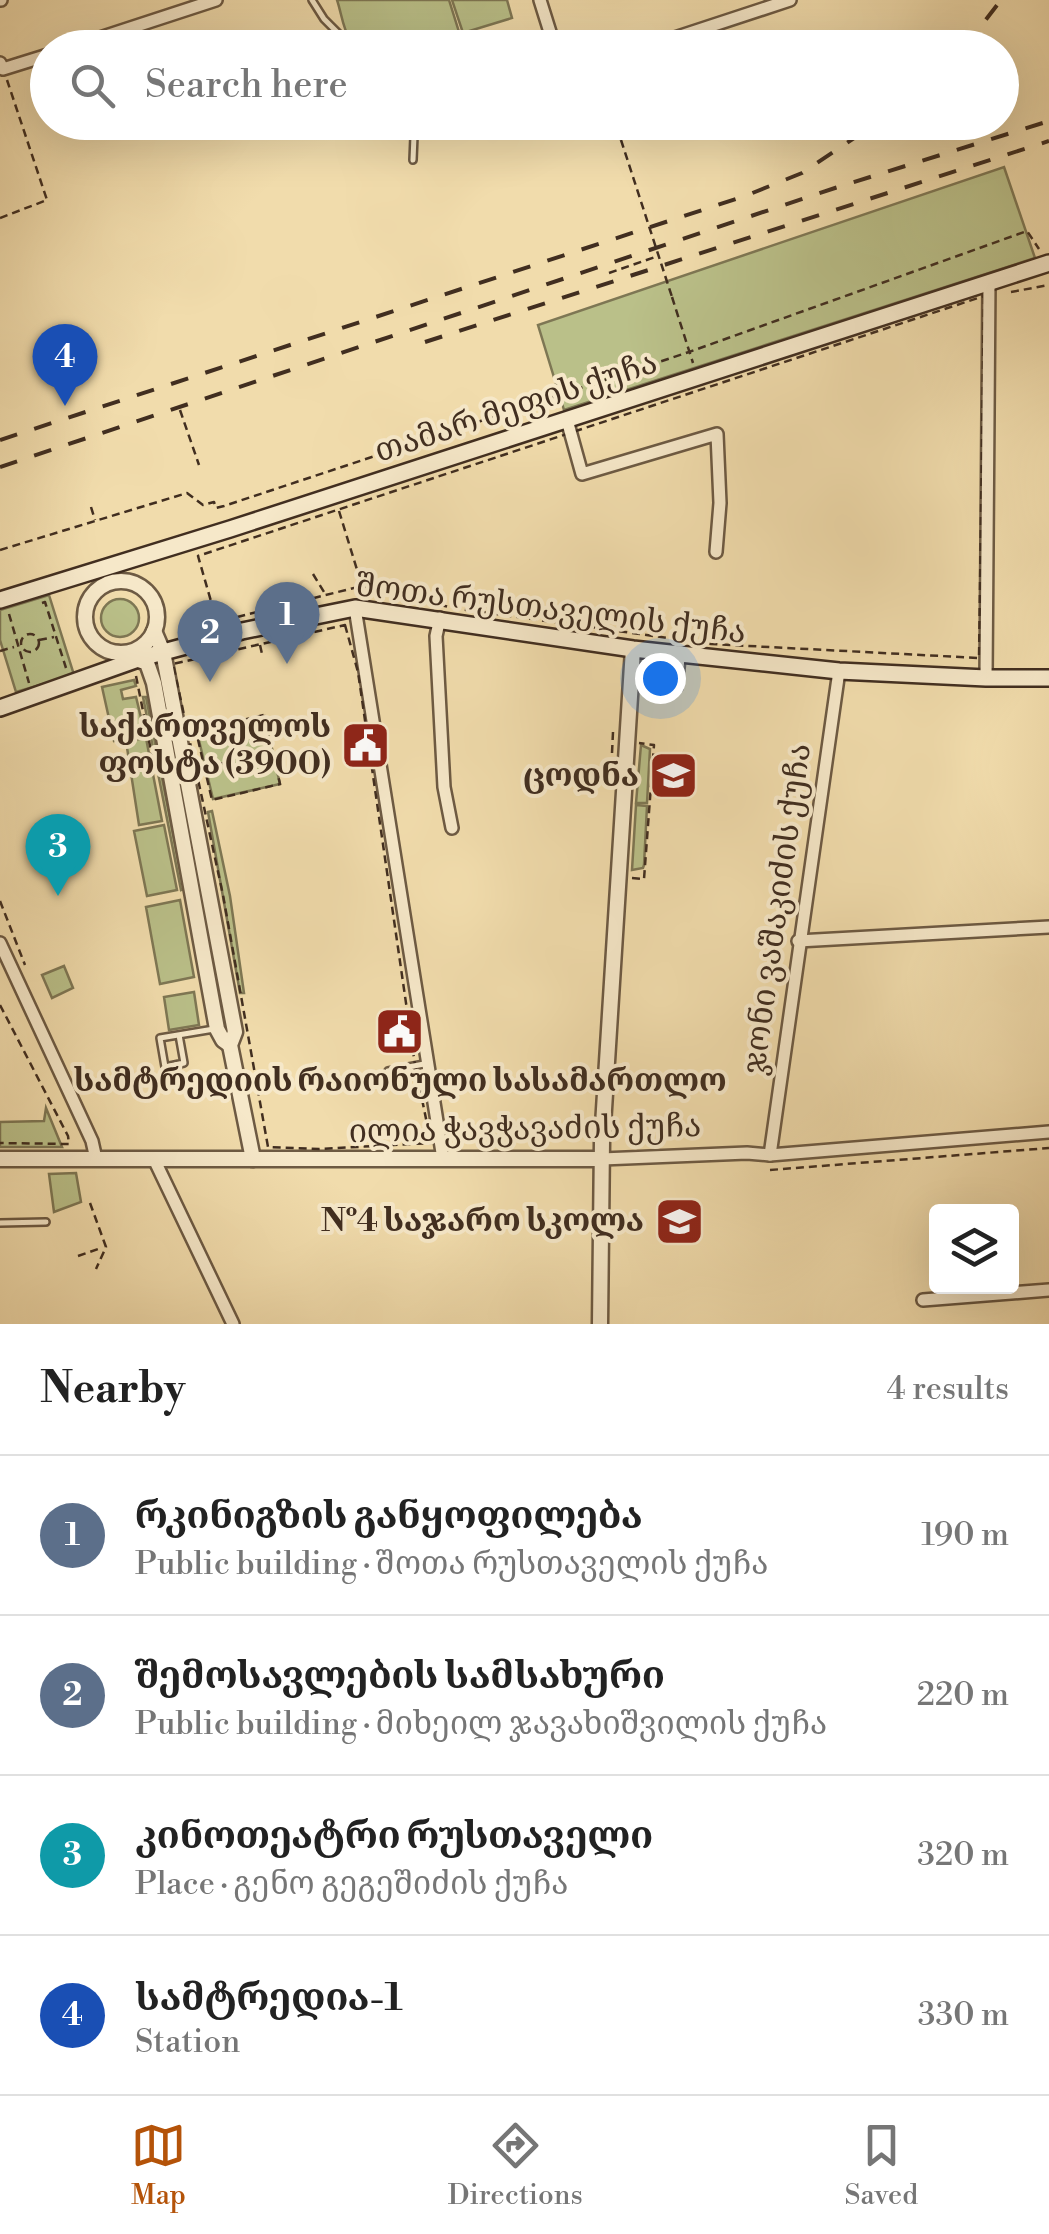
<!DOCTYPE html>
<html lang="en">
<head>
<meta charset="utf-8">
<style>
	:root { --surface:#fff; --page:#f2f2f2; --text:#222; --muted:#767676; --line:#e0e0e0; --accent:#b45309 }
	body { margin:0; font-family:"Libre Bodoni","Noto Serif Georgian",serif; background:var(--page); color:var(--text) }
	.controls { position:absolute; right:30px; bottom:30px; display:grid; overflow:hidden; border-radius:10px; box-shadow:0 10px 40px #0002 }
	.controls button { width:90px; height:90px; display:grid; place-items:center; padding:0; border:0; border-bottom:2px solid var(--line); background:var(--surface); color:var(--text); font:50px sans-serif }
	.you { position:absolute; left:660px; top:678px; width:35px; height:35px; margin:-25px; border:8px solid #fff; border-radius:50%; background:#1a73e8; box-shadow:0 0 0 15px #1a73e833 }
	.badge { display:grid; place-items:center; width:65px; height:65px; border-radius:50%; background:var(--accent); color:#fff; font-size:32px; font-weight:700 }
	.pin { position:absolute; translate:-50% -82px; filter:drop-shadow(0 2px 5px #0008) }
	.pin::after { content:''; position:absolute; top:52px; width:35px; height:30px; background:inherit; clip-path:polygon(0 0,100% 0,50% 100%) }
	.list { margin:0; padding:0; list-style:none }
	h2 { display:flex; justify-content:space-between; align-items:center; height:130px; margin:0; padding:0 40px; font-size:42px }
	h2 small { font-size:32px; font-weight:400; color:var(--muted) }
	.list li { display:grid; grid-template-columns:65px 1fr auto; gap:30px; align-items:center; box-sizing:border-box; height:160px; padding:0 40px; border-top:2px solid var(--line) }
	.list b { display:block; font-size:38px; white-space:nowrap }
	.list p { margin:0; font-size:32px; white-space:nowrap; color:var(--muted) }
	.list em { font-size:32px; font-style:normal; color:var(--muted) }
	.icon { flex:none; width:55px; height:55px; fill:none; stroke:currentColor; stroke-width:2; stroke-linecap:round; stroke-linejoin:round }
	.map { position:relative; flex:none; width:1049px; height:1324px; overflow:hidden }
	.search { position:absolute; background:var(--surface); box-shadow:0 10px 40px #0002; left:30px; right:30px; top:30px; height:110px; display:flex; align-items:center; gap:25px; box-sizing:border-box; padding:0 35px; border-radius:55px; color:var(--muted); font-size:38px }
	.sheet { height:770px; background:var(--surface) }
	nav { display:flex; justify-content:space-around; align-items:center; box-sizing:border-box; height:140px; border-top:2px solid var(--line); background:var(--surface); font-size:28px; color:var(--muted) }
	nav a { display:grid; justify-items:center; gap:5px }
	nav .on { color:var(--accent) }
	.map>svg:first-child { display:block }
	.green { fill:#bac089; stroke:#7e7754; stroke-width:2.5 }
	.lines { fill:none; stroke-linecap:round; stroke-linejoin:round }
	.service-casing { stroke:#6d5a43; stroke-width:10 }
	.minor-casing { stroke:#6d5a43; stroke-width:16 }
	.tertiary-casing { stroke:#6d5a43; stroke-width:19 }
	.secondary-casing { stroke:#412e20; stroke-width:20 }
	.path { stroke:#412e20; stroke-width:2.5; stroke-dasharray:8 5; stroke-linecap:butt }
	.service { stroke:#f6e8c9; stroke-width:5 }
	.minor { stroke:#f6e8c9; stroke-width:11 }
	.tertiary { stroke:#f6e8c9; stroke-width:14 }
	.secondary { stroke:#f6e8c9; stroke-width:15 }
	.rail { stroke:#412e20; stroke-width:4; stroke-dasharray:18 18; stroke-linecap:butt }
	.path-bridge { stroke:#412e20; stroke-width:2.5; stroke-dasharray:8 5; stroke-linecap:butt }
	.labels { text-anchor:middle; dominant-baseline:central; stroke-width:8; stroke-linejoin:round; paint-order:stroke }
	.street-label { font-size:32px; fill:#412e20; stroke:#f6e8c9 }
	.poi-label { font-size:32px; font-weight:bold; fill:#412e20; stroke:#f6e8c9; text-anchor:end }
</style>
</head>
<body>
<div class="map">
<svg width="1049" height="1324" viewBox="0 0 1049 1324">
	<rect width="100%" height="100%" fill="#f1dcac"/>
	<filter id="stains"><feTurbulence type="fractalNoise" baseFrequency=".002" numOctaves="4"/><feColorMatrix values="0 0 0 0 .2 0 0 0 0 .09 0 0 0 0 .02 0 0 0 .5 -.17"/></filter>
	<radialGradient id="worn" r=".72"><stop offset=".6" stop-color="#630" stop-opacity="0"/><stop offset="1" stop-color="#630" stop-opacity=".3"/></radialGradient>
	<g class="green">
		<path d="M 337,0 L 449,0 L 459,32 C 436,40 368,63 350,39 C 343,30 341,11 337,0 Z"/>
		<polygon points="452,0 507,0 512,18 463,33"/>
		<polygon points="1004,167 1035,258 564,410 538,325"/>
		<polygon points="49,595 74,675 16,692 0,640 0,610"/>
		<circle cx="120" cy="618" r="19"/>
		<polygon points="134,680 136,686 121,690 123,699 136,697 145,734 114,741 102,687"/>
		<polygon points="143,697 146,697 184,889 181,890"/>
		<polygon points="263,717 273,752 263,755 273,754 280,784 213,799 197,732"/>
		<polygon points="146,738 162,821 139,825 126,741"/>
		<polygon points="641,745 650,749 647,803 636,803"/>
		<polygon points="636,805 647,806 644,865 643,868 632,870"/>
		<polygon points="212,811 230,896 244,993 240,993 208,812"/>
		<polygon points="164,825 177,890 147,896 134,831"/>
		<polygon points="180,900 194,977 160,984 146,907"/>
		<polygon points="64,966 73,988 52,998 42,975"/>
		<polygon points="194,992 199,1025 169,1030 164,997"/>
		<polygon points="46,1108 62,1147 0,1147 0,1122 44,1121"/>
		<polygon points="76,1173 81,1202 54,1212 49,1174"/>
	</g>
	<g class="lines">
		<defs>
			<g id="service">
				<polyline points="312,0 324,19 353,48"/>
				<polyline points="411,122 414,136 413,160"/>
				<polyline points="679,688 682,658"/>
				<path d="M 179,1035 L 184,1063 L 165,1067 L 160,1038 C 178,1035 196,1032 214,1029"/>
				<polyline points="388,1071 424,1064"/>
				<polyline points="0,1223 46,1222"/>
			</g>
			<g id="minor">
				<polyline points="0,0 1,0"/>
				<polyline points="540,0 555,48"/>
				<polyline points="69,48 216,0"/>
				<polyline points="644,48 790,0"/>
				<polyline points="0,63 3,69 48,55"/>
				<polyline points="567,420 582,474 717,434 720,503 716,552"/>
				<polyline points="355,608 443,1159"/>
				<polyline points="440,618 436,636 444,787 452,828"/>
				<polyline points="986,678 989,281"/>
				<polyline points="798,941 1049,927"/>
				<polyline points="0,943 92,1141 96,1159"/>
				<polyline points="770,1155 839,671"/>
				<polyline points="154,1159 233,1324"/>
				<polyline points="602,1159 747,1153 770,1155 1049,1132"/>
				<polyline points="923,1300 1049,1290"/>
			</g>
			<g id="tertiary">
				<circle cx="121" cy="617" r="36"/>
				<polyline points="154,631 163,652 235,1032 230,1045 253,1159"/>
				<polyline points="118,653 147,663 154,683 217,1029 223,1040 230,1045"/>
				<polyline points="0,1159 602,1159"/>
				<polyline points="600,1324 602,1141 633,649"/>
			</g>
			<g id="secondary">
				<polyline points="0,600 230,529 1049,263"/>
				<polyline points="0,708 141,658 242,631 355,608 633,649 839,671 986,678 1049,678"/>
			</g>
		</defs>
		<use href="#service" class="service-casing"/>
		<use href="#minor" class="minor-casing"/>
		<use href="#tertiary" class="tertiary-casing"/>
		<use href="#secondary" class="secondary-casing"/>
		<g class="path">
			<polyline points="615,122 621,140"/>
			<polyline points="0,218 47,200 7,80"/>
			<polyline points="609,273 658,256"/>
			<polyline points="1011,292 1049,285"/>
			<polygon points="984,296 979,658 711,644 453,608 362,586 217,622 198,556"/>
			<polyline points="672,297 693,363"/>
			<polyline points="180,410 199,465"/>
			<polyline points="91,507 95,520"/>
			<polyline points="339,511 362,586 360,594"/>
			<polyline points="0,550 187,493 203,505 214,502 216,508 224,506 689,352 1027,231 1039,249"/>
			<polyline points="313,574 324,592"/>
			<polyline points="42,603 45,602 66,668"/>
			<polyline points="9,614 29,683"/>
			<polygon points="345,625 358,672 415,1065 431,1143 319,1149 268,1147 223,895 173,664"/>
			<circle cx="30" cy="643" r="9"/>
			<polyline points="39,640 54,637"/>
			<polyline points="260,645 262,654"/>
			<polyline points="0,651 14,647"/>
			<polyline points="136,676 152,756"/>
			<polygon points="264,715 280,784 212,800 196,731"/>
			<circle cx="237" cy="760" r="8"/>
			<polyline points="612,753 613,732"/>
			<polyline points="245,759 272,753"/>
			<polyline points="207,767 228,762"/>
			<polyline points="632,878 644,879 654,745 639,743"/>
			<polyline points="0,901 25,965"/>
			<polyline points="0,1005 68,1136 69,1144 0,1143"/>
			<polyline points="770,1170 1049,1148"/>
			<polyline points="90,1203 106,1247 96,1269"/>
			<polyline points="78,1256 98,1249"/>
		</g>
		<use href="#service" class="service"/>
		<use href="#minor" class="minor"/>
		<use href="#tertiary" class="tertiary"/>
		<use href="#secondary" class="secondary"/>
		<g class="rail">
			<polyline points="964,48 1001,0"/>
			<polyline points="425,342 1049,141"/>
			<polyline points="0,440 745,196 802,173 878,122"/>
			<polyline points="0,467 835,188 1049,121"/>
		</g>
		<polyline class="path-bridge" points="621,140 672,297"/>
	</g>
	<defs>
		<symbol id="civic-square" viewBox="-11 -11 22 22"><rect x="-9" y="-9" width="18" height="18" rx="4" fill="#8f2418" stroke="#f6e8c9"/><path d="M-.6-6.5H3V-4.5H.6V-3L4-1V1h2V6H-6V1h2V-1L-.6-3ZM-1.2 2.5V6h2.4V2.5Z" fill="#fff"/></symbol>
		<symbol id="school-square" viewBox="-11 -11 22 22"><rect x="-9" y="-9" width="18" height="18" rx="4" fill="#8f2418" stroke="#f6e8c9"/><path d="M0-5L7-2L0 1L-7-2ZM-4 1L0 2.5L4 1V4Q0 6-4 4Z" fill="#fff"/></symbol>
	</defs>
	<g fill-rule="evenodd">
		<use href="#civic-square" x="338" y="718" width="55" height="55"/>
		<use href="#school-square" x="646" y="748" width="55" height="55"/>
		<use href="#civic-square" x="372" y="1004" width="55" height="55"/>
		<use href="#school-square" x="652" y="1194" width="55" height="55"/>
	</g>
	<g class="labels">
		<g class="street-label">
			<text transform="translate(516 407) rotate(-18)">თამარ მეფის ქუჩა</text>
			<text transform="translate(551 609) rotate(7)">შოთა რუსთაველის ქუჩა</text>
			<text transform="translate(777 909) rotate(-82)">ჯონი ვაშაკიძის ქუჩა</text>
			<text transform="translate(525 1129) rotate(-1)">ილია ჭავჭავაძის ქუჩა</text>
		</g>
		<g class="poi-label">
			<text x="331" y="727">საქართველოს<tspan x="331" dy="37">ფოსტა (3900)</tspan></text>
			<text x="639" y="776">ცოდნა</text>
			<text x="400" y="1081" text-anchor="middle">სამტრედიის რაიონული სასამართლო</text>
			<text x="644" y="1221">№4 საჯარო სკოლა</text>
		</g>
	</g>
	<rect width="100%" height="100%" filter="url(#stains)"/>
	<rect width="100%" height="100%" fill="url(#worn)"/>
</svg>
<div class="controls">
<button><svg class="icon" aria-label="layers" viewBox="0 0 24 24"><path d="M12 4l9 5-9 5-9-5zM3 14l9 5 9-5"/></svg></button>
</div>
<div class="you"></div>
<div class="pin badge" style="left:287px;top:664px;background:#5c6f8a">1</div>
<div class="pin badge" style="left:210px;top:682px;background:#5c6f8a">2</div>
<div class="pin badge" style="left:58px;top:896px;background:#0f9aa8">3</div>
<div class="pin badge" style="left:65px;top:406px;background:#1a4fb4">4</div>
<div class="search"><svg class="icon" aria-label="search" viewBox="0 0 24 24"><circle cx="10" cy="10" r="6"/><path d="M15 15l6 6"/></svg>Search here</div>
</div>
<section class="sheet">
<h2>Nearby<small>4 results</small></h2>
<ul class="list">
<li><span class="badge" style="background:#5c6f8a">1</span><div><b>რკინიგზის განყოფილება</b><p>Public building · შოთა რუსთაველის ქუჩა</p></div><em>190 m</em></li>
<li><span class="badge" style="background:#5c6f8a">2</span><div><b>შემოსავლების სამსახური</b><p>Public building · მიხეილ ჯავახიშვილის ქუჩა</p></div><em>220 m</em></li>
<li><span class="badge" style="background:#0f9aa8">3</span><div><b>კინოთეატრი რუსთაველი</b><p>Place · გენო გეგეშიძის ქუჩა</p></div><em>320 m</em></li>
<li><span class="badge" style="background:#1a4fb4">4</span><div><b>სამტრედია-1</b><p>Station</p></div><em>330 m</em></li>
</ul>
</section>
<nav>
<a class="on"><svg class="icon" aria-label="map" viewBox="0 0 24 24"><path d="M3 6l6-2 6 2 6-2v14l-6 2-6-2-6 2zM9 4v14M15 6v14"/></svg>Map</a>
<a><svg class="icon" aria-label="directions" viewBox="0 0 24 24"><path d="M12 3l9 9-9 9-9-9zM9 14v-3h6M13 9l2 2-2 2"/></svg>Directions</a>
<a><svg class="icon" aria-label="saved" viewBox="0 0 24 24"><path d="M7 4h10v16l-5-4-5 4z"/></svg>Saved</a>
</nav>
</body>
</html>
